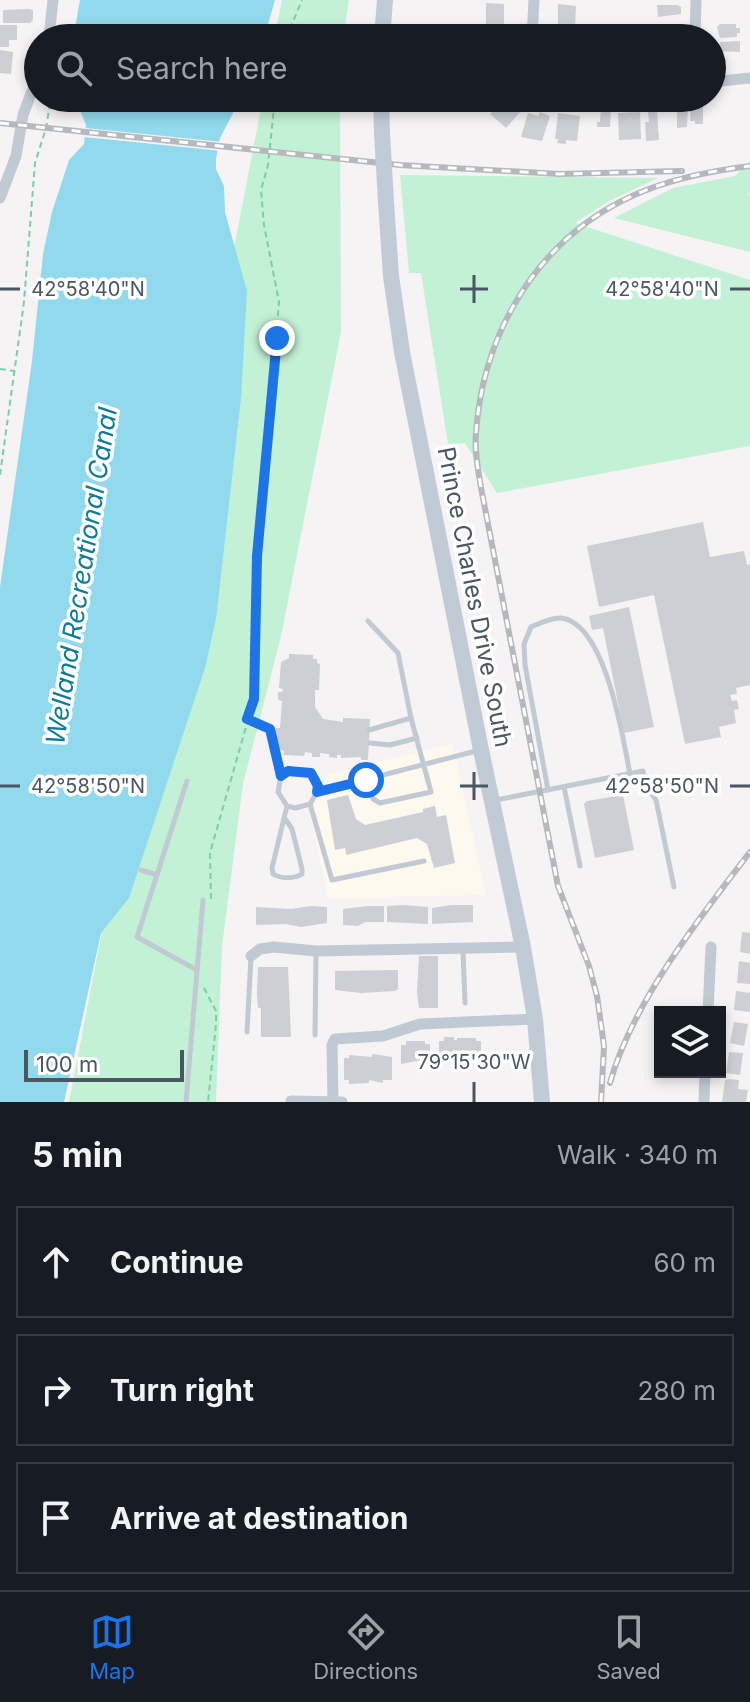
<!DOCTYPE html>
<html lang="en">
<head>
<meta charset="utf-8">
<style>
	:root { --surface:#171b24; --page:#242831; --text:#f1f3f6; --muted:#9ea1a6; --line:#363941; --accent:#1c74e6 }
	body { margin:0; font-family:Inter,sans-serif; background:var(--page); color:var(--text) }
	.controls { position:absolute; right:24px; bottom:24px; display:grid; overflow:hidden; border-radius:0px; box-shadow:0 4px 12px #0003 }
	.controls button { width:72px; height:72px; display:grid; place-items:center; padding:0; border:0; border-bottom:2px solid var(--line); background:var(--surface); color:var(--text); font:40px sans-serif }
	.scale { position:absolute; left:24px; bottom:20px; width:160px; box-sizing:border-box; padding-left:8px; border:4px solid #4a5661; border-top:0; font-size:22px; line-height:28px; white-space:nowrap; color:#4a5661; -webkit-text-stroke:6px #fff; paint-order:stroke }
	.stop { position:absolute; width:24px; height:24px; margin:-18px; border:6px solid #1c74e6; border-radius:50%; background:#fff }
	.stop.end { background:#1c74e6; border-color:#fff; box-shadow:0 2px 8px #0008 }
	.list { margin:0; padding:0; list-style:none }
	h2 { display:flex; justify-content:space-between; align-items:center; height:104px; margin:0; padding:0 32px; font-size:34px }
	h2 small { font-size:26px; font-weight:400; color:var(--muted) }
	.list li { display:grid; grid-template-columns:52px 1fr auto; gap:24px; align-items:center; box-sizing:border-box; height:112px; margin:0 16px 16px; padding:0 16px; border:2px solid var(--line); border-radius:0px }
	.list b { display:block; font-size:30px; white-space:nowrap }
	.list em { font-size:26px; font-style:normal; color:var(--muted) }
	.icon { flex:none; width:44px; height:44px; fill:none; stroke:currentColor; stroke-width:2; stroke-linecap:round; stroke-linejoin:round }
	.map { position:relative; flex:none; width:750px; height:1102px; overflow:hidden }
	.search { position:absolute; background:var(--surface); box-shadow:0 4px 12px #0003; left:24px; right:24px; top:24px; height:88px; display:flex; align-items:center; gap:20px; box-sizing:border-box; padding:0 28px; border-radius:44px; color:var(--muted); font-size:30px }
	.sheet { height:488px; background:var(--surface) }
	nav { display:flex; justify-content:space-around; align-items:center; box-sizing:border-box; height:112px; border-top:2px solid var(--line); background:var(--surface); font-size:22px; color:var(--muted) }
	nav a { display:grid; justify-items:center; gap:4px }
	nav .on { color:var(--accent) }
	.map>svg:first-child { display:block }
	.commercial { fill:#fdf9ef }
	.green { fill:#c3f1d5 }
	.water { fill:#91daed }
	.pier { fill:#f5f3f3 }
	.building { fill:#cdcfd5 }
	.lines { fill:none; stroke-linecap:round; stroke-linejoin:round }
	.path { stroke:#7bcfa5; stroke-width:2; stroke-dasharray:6 4; stroke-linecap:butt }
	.service { stroke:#c1cad2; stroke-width:5 }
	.minor { stroke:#c1cad2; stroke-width:11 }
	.secondary { stroke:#c1cbd6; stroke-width:16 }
	.rail-casing { stroke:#b5b8bd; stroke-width:6 }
	.rail { stroke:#fff; stroke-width:3; stroke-dasharray:9; stroke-linecap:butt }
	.secondary-bridge { stroke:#c1cbd6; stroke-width:16 }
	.route { stroke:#1c74e6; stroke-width:10 }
	.ticks { fill:none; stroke:#4a5661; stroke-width:3 }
	.labels { text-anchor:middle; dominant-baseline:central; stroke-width:7; stroke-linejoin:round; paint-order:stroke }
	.street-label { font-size:24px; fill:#4a5661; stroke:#fff }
	.water-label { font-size:26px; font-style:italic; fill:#0e7c99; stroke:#fff }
	.ticks-label { font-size:20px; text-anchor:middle; fill:#4a5661; stroke:#fff; stroke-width:7; stroke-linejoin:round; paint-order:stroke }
</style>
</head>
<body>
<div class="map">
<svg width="750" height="1102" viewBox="0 0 750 1102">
	<rect width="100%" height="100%" fill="#f5f3f3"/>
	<polygon class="commercial" points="452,743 486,895 328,898 310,815 326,775"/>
	<g class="green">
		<polygon points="282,0 349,0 343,38 274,38"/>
		<polygon points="263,98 340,98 341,332 281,636 243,784 222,946 216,1102 69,1102"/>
		<polygon points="750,161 750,193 746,195 750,195 750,252 614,218 673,188 735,176"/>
		<polygon points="400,175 658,178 609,201 575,223 750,280 750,446 497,493 465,443 448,444 421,273 409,273"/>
	</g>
	<g class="water">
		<polygon points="80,0 275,0 264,38 73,38"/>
		<polygon points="75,98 241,98 220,138 216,158 216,169 224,186 225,212 247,291 241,398 216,619 205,668 129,898 101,933 64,1102 0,1102 0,587 32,361 43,254 52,212 69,160 84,144 86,125"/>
	</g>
	<polygon class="pier" points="85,128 223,142 222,151 84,137"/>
	<g class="building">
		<polygon points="486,3 504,4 504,25 486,24"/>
		<polygon points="558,4 576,6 575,27 558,25"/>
		<polygon points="657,5 678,5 681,7 681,14 658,17"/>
		<polygon points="29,9 33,10 33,20 30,23 3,23 3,10"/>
		<polygon points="720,24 736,24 736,28 740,28 740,33 737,33 737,37 720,38 717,27"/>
		<polygon points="0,25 17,25 17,40 9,40 9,47 0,47"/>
		<polygon points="657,26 679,26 682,28 682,37 657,38"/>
		<polygon points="740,41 740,52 718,51 720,42"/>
		<polygon points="0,50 13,52 11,74 0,73"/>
		<polygon points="504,98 509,98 522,110 506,128 490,114"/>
		<polygon points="703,104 703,124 695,124 695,121 690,121 691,105"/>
		<polygon points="677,105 686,105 688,108 687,127 677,128"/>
		<polygon points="601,107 611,107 610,127 597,127 597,122 600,122"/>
		<polygon points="540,112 550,116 542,141 521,137 528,113 538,116"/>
		<polygon points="640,112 641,139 619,140 618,113"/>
		<polygon points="648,112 657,112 659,140 646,141 645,122 649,122"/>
		<polygon points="558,113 580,116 577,141 566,140 566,144 557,143 558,139 555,139"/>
		<polygon points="703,522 710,557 744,551 747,565 750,564 750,685 736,688 737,694 730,695 732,701 737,700 739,709 734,710 736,723 719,727 721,737 685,744 654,595 599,607 587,546"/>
		<polygon points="629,607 654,727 624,733 603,628 592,630 589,616"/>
		<polygon points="289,654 313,655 313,659 317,659 317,663 320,664 319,690 315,690 315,707 323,719 343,722 343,718 370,719 368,760 361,760 361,757 341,758 341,755 337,755 337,758 329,757 329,754 320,753 320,757 312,757 312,753 305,752 304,756 283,755 284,751 275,748 276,728 280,728 282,701 278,700 278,692 282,692 283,689 279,688 281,662 289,658"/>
		<polygon points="348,795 356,819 365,825 423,812 423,809 435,806 437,817 446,815 455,863 434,868 427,844 417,838 346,855 345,848 335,850 327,800"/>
		<polygon points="623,795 634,850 595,858 584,804 587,801"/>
		<polygon points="403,905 428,907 428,924 387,922 387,906"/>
		<polygon points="451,905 473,905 473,922 432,924 432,908"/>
		<polygon points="310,906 327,907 327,923 301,927 286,924 256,925 256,907 291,909"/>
		<polygon points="368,906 384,906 384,922 365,922 358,926 343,925 343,909"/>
		<polygon points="742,932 750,933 750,954 740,952"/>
		<polygon points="419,956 438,956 438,1008 419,1008 417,992"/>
		<polygon points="739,961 750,963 750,984 737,983"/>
		<polygon points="258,967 288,967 291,1037 261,1037 261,1008 258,1008 257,993"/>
		<polygon points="398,970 398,989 395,991 361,993 335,990 335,971"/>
		<polygon points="736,991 750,993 750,1012 734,1010"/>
		<polygon points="734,1022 748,1024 744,1046 730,1043"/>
		<polygon points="444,1037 454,1037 454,1040 457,1040 457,1038 476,1038 476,1041 481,1041 481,1059 461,1057 461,1060 453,1060 453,1057 447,1057 447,1060 439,1060 439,1041 444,1041"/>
		<polygon points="406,1041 425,1041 425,1044 430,1044 430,1064 422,1064 422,1060 401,1064 401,1045 406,1045"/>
		<polygon points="729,1052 743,1053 740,1075 726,1073"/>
		<polygon points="372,1054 392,1057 392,1080 383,1080 383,1083 369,1080 369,1083 349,1084 349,1080 344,1080 344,1058 349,1058 349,1055 372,1057"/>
		<polygon points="729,1079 739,1080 738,1089 748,1090 746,1102 722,1102 725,1080"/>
	</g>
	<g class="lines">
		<g class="path">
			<polyline points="286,38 302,0"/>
			<polyline points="0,369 14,371"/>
			<polyline points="0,475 24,302 35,163 46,128 51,98"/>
			<polyline points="247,719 270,729 279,767"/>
			<polyline points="211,899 210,853 254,699 257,556 279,302 264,225 261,190 268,165 275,98"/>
			<polyline points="204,988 216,1011 216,1025 208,1102"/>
		</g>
		<g class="service">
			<polyline points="369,730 411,718"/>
			<polyline points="370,743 390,745 417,738"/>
			<polyline points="366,780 373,799 380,803 431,792 411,718 398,653 368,621"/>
			<polyline points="187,781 137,937 195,969"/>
			<polyline points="564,787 580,866"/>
			<path d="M 548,790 L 525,665 L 524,644 L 531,627 C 540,623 552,617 561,618 C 606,623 623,739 630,774"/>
			<polyline points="496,800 643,771 645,784 656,800 674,887"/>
			<path d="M 310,804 L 295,808 L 287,806 L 278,792 L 281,776 C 291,769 300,770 311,773 L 317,792"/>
			<path d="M 286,820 L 292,829 L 302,869 L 302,874 C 294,879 281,879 273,874 L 272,868 L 287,806"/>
			<polyline points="424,861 332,880 310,804 317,792 480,750"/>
			<polyline points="141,870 157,875"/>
			<polyline points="463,950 465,1003"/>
			<polyline points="247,1032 251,957"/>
			<polyline points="315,1035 316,952"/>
			<polyline points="186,1102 203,900"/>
		</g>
		<g class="minor">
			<polyline points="49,38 53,0"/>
			<polyline points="532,38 534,0"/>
			<polyline points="695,38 696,0"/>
			<polyline points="712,82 750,78"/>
			<polyline points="0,198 16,156 23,115 38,75"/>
			<polyline points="251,956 260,949 274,947 316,951 523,947"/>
			<polyline points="708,1012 711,947"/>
			<polyline points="291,1101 342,1102"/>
			<polyline points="333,1102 332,1045 335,1039 383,1036 420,1024 535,1019"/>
			<polyline points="704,1102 705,1072"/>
		</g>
		<g class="secondary">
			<polyline points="382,38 385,0"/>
			<polyline points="381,98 382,133"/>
			<polyline points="386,202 391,276 402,352 481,750 523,947 535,1019 542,1102"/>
		</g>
		<defs>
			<g id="rail">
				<polyline points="0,123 400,165 559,174 682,171"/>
				<path d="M 610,1083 C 632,1003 700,917 750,852"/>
				<path d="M 601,1102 L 604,1046 L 597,996 L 589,966 L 558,886 L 482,493 C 479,474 474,453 476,433 C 483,332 538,239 632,196 C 669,179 710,171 750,166"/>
			</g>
		</defs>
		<use href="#rail" class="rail-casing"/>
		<use href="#rail" class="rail"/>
		<polyline class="secondary-bridge" points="382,133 386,202"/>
	</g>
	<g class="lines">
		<polyline class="route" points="277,338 257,556 254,699 247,719 270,729 281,776 288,771 311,773 318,786 317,792 366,780"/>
	</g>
	<path class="ticks" d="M 474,275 L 474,303M 0,289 L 20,289M 460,289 L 488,289M 730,289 L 750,289M 474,772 L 474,800M 0,786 L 20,786M 460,786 L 488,786M 730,786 L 750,786M 474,1082 L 474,1102"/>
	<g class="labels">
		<g class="street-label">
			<text transform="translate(475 597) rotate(79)">Prince Charles Drive South</text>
		</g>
		<g class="water-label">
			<text transform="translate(81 576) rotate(-81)">Welland Recreational Canal</text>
		</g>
	</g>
	<g class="ticks-label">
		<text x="662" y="296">42°58'40"N</text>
		<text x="88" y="296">42°58'40"N</text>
		<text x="662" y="793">42°58'50"N</text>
		<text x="88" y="793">42°58'50"N</text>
		<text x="474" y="1069">79°15'30"W</text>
	</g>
</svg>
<div class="controls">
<button><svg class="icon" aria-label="layers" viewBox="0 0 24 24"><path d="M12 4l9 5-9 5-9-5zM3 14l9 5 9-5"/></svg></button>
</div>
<div class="scale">100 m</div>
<div class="stop" style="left:366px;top:780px"></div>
<div class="stop end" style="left:277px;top:338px"></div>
<div class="search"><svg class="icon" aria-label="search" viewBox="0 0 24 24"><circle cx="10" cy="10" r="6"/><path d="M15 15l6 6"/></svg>Search here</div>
</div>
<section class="sheet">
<h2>5 min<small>Walk · 340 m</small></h2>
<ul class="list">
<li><svg class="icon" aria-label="ahead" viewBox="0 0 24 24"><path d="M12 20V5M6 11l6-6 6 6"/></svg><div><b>Continue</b></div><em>60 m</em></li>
<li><svg class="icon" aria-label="right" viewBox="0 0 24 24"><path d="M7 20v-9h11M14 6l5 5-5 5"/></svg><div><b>Turn right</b></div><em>280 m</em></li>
<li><svg class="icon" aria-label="arrive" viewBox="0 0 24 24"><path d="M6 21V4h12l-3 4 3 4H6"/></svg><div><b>Arrive at destination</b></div></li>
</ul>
</section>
<nav>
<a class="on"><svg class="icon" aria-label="map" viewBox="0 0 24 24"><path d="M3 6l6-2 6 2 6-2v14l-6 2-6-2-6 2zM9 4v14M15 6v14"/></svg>Map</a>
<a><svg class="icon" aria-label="directions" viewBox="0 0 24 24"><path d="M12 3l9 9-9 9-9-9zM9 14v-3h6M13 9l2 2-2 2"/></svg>Directions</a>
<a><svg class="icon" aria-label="saved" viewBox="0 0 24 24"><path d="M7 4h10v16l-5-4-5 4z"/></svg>Saved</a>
</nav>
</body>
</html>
